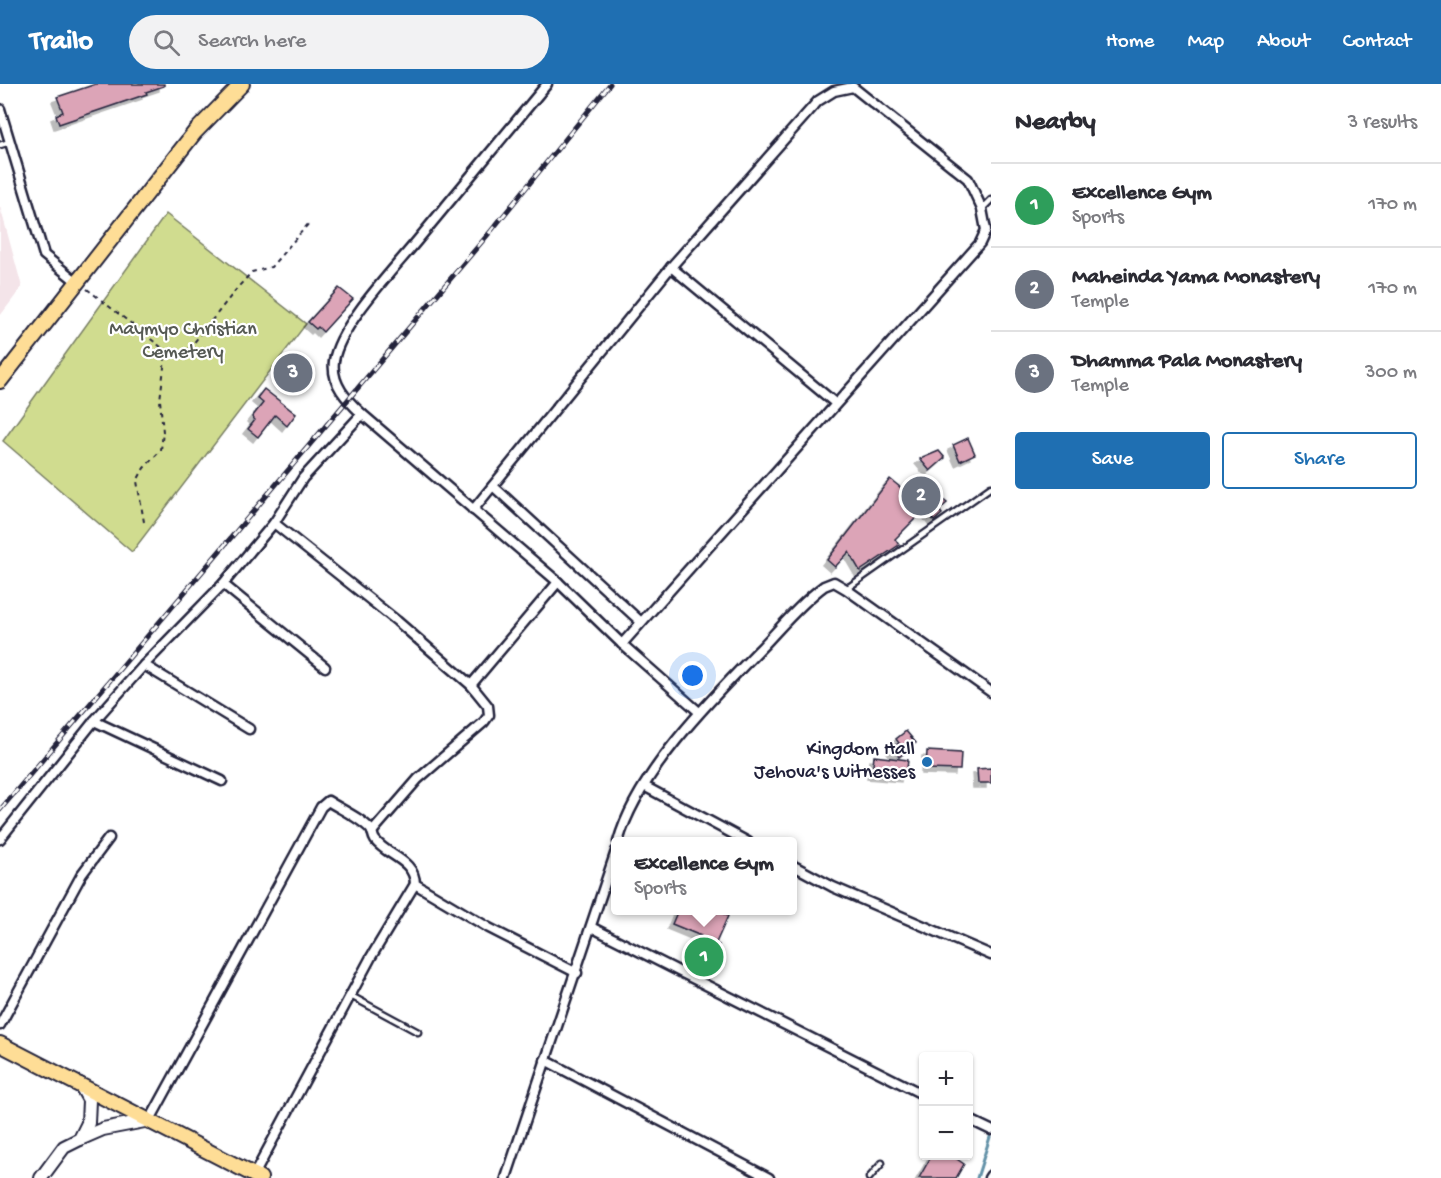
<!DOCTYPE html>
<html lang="en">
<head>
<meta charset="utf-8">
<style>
	:root { --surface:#fff; --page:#f2f2f3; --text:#2b2b33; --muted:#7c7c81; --line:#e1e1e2; --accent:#1f6fb2 }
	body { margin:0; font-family:"Gochi Hand",sans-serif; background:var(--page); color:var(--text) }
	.controls { position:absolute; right:18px; bottom:18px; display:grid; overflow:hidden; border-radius:6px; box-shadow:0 2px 4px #0004 }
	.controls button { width:54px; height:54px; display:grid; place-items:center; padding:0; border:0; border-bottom:2px solid var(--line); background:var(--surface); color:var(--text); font:30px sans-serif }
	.you { position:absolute; left:693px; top:592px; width:21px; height:21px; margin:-15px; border:4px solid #fff; border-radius:50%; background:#1a73e8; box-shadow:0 0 0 9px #1a73e833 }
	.badge { display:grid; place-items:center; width:39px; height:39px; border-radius:50%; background:var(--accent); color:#fff; font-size:20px; font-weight:700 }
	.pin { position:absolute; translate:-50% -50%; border:3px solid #fff; box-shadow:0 2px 6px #0006 }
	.popup { position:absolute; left:611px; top:753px; width:186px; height:78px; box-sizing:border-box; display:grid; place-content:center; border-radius:6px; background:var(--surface); filter:drop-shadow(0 2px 4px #0005); font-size:20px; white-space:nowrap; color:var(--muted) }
	.popup b { font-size:22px; color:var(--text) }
	.popup::after { content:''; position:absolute; left:50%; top:100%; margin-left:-12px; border:12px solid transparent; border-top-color:var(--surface) }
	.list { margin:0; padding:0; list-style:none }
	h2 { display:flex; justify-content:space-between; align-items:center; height:78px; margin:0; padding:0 24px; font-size:26px }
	h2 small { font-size:20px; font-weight:400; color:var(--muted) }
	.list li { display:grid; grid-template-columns:39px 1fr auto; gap:18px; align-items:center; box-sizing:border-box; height:84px; padding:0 24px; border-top:2px solid var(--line) }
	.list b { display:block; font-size:22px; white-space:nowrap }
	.list p { margin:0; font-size:20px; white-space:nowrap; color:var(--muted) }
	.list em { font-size:20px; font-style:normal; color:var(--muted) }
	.actions { display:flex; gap:12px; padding:18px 24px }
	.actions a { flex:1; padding:14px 0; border:2px solid var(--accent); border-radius:6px; text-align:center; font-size:21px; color:var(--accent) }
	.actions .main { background:var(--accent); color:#fff }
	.icon { flex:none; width:33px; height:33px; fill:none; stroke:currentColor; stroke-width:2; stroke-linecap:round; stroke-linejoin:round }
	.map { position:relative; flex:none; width:991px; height:1094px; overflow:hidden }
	header { display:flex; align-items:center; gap:36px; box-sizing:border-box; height:84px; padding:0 30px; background:var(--accent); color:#fff }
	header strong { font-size:28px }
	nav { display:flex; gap:33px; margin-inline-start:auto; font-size:21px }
	.search { width:420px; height:54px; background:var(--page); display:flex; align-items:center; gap:15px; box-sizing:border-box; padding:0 21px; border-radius:33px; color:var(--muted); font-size:22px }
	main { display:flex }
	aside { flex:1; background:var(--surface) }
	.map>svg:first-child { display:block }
	.built { fill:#f4e4e9 }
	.green { fill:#d0dc8f; stroke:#797f65; stroke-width:1.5 }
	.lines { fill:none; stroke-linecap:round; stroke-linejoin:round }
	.stream { stroke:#6593a9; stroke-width:3 }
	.building { fill:#dca4b7; stroke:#22223b; stroke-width:1.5; filter:url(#shadow) }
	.lane-casing { stroke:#22223b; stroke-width:9 }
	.street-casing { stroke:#22223b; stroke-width:13 }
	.secondary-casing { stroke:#22223b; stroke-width:16 }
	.primary-casing { stroke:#22223b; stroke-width:18 }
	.path { stroke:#22223b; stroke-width:2; stroke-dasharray:4.5 4.5; stroke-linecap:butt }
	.lane { stroke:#fff; stroke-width:4.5 }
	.street { stroke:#fff; stroke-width:8 }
	.secondary { stroke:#fff; stroke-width:12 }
	.primary { stroke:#fedd96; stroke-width:14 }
	.rail-casing { stroke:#22223b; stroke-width:5 }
	.rail { stroke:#fff; stroke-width:3; stroke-dasharray:9; stroke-linecap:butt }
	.poi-dot { fill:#1f6fb2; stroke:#fff; stroke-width:2 }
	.labels { text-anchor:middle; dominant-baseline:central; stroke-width:4.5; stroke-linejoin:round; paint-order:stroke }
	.park-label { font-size:20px; fill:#565a54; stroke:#fff }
	.poi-label { font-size:20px; fill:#22223b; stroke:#fff; text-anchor:end }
</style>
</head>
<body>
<header>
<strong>Trailo</strong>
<div class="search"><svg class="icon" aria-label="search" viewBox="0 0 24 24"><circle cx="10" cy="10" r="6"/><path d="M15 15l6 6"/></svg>Search here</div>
<nav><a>Home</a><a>Map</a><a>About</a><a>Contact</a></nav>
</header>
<main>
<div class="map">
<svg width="991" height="1094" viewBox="0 0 991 1094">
	<defs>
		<filter id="shadow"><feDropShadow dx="-5" dy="5" stdDeviation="0" flood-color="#0004"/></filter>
	</defs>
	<rect width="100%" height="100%" fill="#fff"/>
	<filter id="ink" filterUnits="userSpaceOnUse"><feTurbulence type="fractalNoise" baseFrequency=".0167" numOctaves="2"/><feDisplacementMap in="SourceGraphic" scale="12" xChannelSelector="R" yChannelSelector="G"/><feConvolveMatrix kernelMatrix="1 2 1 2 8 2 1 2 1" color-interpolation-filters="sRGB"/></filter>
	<g filter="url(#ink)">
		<polygon class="built" points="0,122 22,203 0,232"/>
		<polygon class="green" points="166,130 306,240 132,468 3,357"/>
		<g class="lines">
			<polyline class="stream" points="977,1094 991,1050"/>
		</g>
		<g class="building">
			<polygon points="96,0 164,0 164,2 146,8 147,10 59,40 56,31 63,28 57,13"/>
			<polygon points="339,204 353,215 323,248 318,243 316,245 308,238"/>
			<polygon points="264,305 296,330 287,342 275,331 258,353 248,345 255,336 252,333 263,319 257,314"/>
			<polygon points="968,354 975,370 960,377 953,361"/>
			<polygon points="939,367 945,374 930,387 920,375"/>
			<polygon points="890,395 910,411 922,398 947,419 939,426 942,430 934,437 925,425 895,455 899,461 860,487 849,468 835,483 827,476"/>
			<polygon points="906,647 916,659 899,673 892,664 899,659 896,655"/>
			<polygon points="927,667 961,669 960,686 926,685"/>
			<polygon points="874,672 908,676 906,693 872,690"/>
			<polygon points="991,684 991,699 978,699 977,685"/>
			<polygon points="678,826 716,826 728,832 716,859 719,861 707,888 688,879 701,852 672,840"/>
			<polygon points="932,1071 951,1071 964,1080 956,1094 919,1094"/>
		</g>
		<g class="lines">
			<defs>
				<g id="lane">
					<polyline points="0,61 10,58"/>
					<polyline points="982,125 991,116"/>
					<polyline points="846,505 991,403"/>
					<polyline points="351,912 418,948"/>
					<polyline points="869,1094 882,1079"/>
				</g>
				<g id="street">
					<path d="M 547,0 C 503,53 460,105 416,158 C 393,186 339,242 334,277 C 331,300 347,316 362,330 L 558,498 L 622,560 L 699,628"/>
					<polyline points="0,25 44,171 77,198"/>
					<polyline points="671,183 835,319"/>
					<polyline points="493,402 641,538"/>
					<polyline points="473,426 671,183 818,17 834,7 853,3 968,95 982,125 986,146 980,159 622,560"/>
					<polyline points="274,439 397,537 471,601 488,622 489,631 484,638 418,695 372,748"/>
					<polyline points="223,500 325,583"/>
					<polyline points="144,581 249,645"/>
					<polyline points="471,601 558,498"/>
					<polyline points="94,637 222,697"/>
					<polyline points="644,702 748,758"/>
					<polyline points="0,755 94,637 144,581 223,500 274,439 303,394 362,330"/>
					<path d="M 618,758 C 637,689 712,614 762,563 C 782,542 801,519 824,502 L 834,498 L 846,505 L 991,608"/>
					<polyline points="792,781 833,803 991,871"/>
					<polyline points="591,843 924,1011"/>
					<polyline points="0,941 82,790 109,754"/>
					<polyline points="545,976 769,1094"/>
					<polyline points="968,1035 991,1046"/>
					<path d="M 150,1036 L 321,723 L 328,717 C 340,725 363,735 372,747 C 373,750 373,753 375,756 C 387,772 415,776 415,800 L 489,844 L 577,889"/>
					<polyline points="254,1091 371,873 415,800"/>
					<polyline points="506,1094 616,767"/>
					<polyline points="989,1094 991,1091"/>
				</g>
				<g id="secondary">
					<polyline points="80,1055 103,1045 150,1036"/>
					<polyline points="41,1094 64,1063 80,1055 88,1039 89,1016 80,1000"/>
				</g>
				<g id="primary">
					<polyline points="0,297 195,48 242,0"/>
					<polyline points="0,960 260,1094"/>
				</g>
			</defs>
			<use href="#lane" class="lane-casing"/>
			<use href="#street" class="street-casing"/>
			<use href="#secondary" class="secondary-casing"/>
			<use href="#primary" class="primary-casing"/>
			<g class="path">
				<polyline points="87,205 166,267 185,270 239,202 252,188 271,183 310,138"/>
				<polyline points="144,438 137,397 144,384 161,366 163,348 160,316 166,267"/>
			</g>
			<use href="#lane" class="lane"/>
			<use href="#street" class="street"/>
			<use href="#secondary" class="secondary"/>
			<use href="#primary" class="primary"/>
			<defs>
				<polyline id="rail" points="0,726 491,147 610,0"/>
			</defs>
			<use href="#rail" class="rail-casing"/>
			<use href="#rail" class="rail"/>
		</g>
	</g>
	<circle class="poi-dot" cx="927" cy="678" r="6"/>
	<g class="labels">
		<g class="park-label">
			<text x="183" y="246">Maymyo Christian<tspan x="183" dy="23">Cemetery</tspan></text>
		</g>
		<g class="poi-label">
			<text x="915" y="666">Kingdom Hall<tspan x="915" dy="23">Jehova's Witnesses</tspan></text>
		</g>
	</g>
</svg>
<div class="controls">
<button>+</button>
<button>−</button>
</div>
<div class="you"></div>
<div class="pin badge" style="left:704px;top:873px;background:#2e9e5b">1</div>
<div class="popup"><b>Excellence Gym</b>Sports</div>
<div class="pin badge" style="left:921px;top:412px;background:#6b7280">2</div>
<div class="pin badge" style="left:293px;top:289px;background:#6b7280">3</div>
</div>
<aside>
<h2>Nearby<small>3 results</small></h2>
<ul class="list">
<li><span class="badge" style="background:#2e9e5b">1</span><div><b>Excellence Gym</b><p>Sports</p></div><em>170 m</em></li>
<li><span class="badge" style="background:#6b7280">2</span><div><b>Maheinda Yama Monastery</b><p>Temple</p></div><em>170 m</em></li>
<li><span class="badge" style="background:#6b7280">3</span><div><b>Dhamma Pala Monastery</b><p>Temple</p></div><em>300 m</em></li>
</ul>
<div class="actions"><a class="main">Save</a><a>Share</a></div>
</aside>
</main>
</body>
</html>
